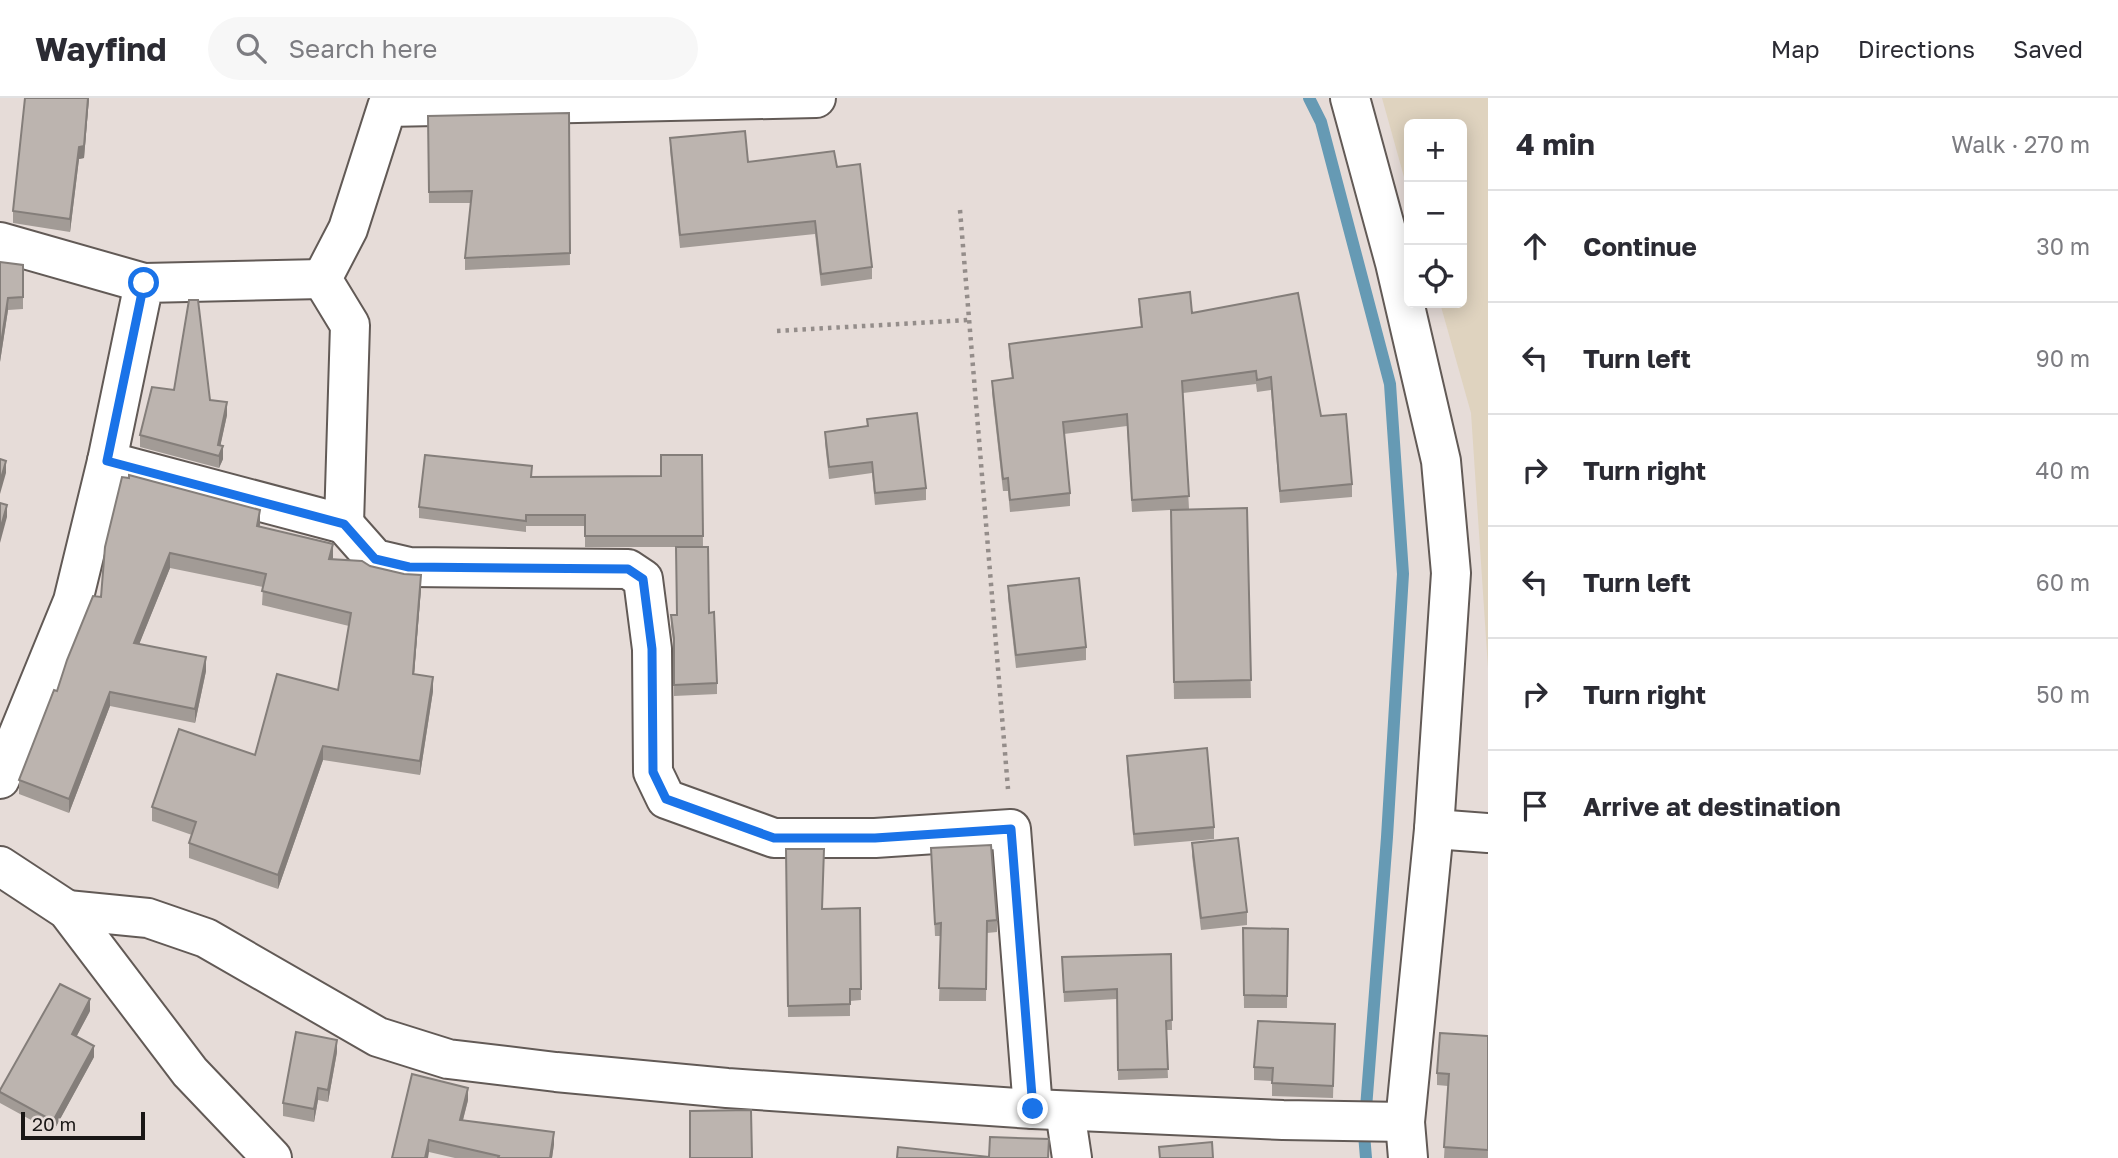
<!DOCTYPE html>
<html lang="en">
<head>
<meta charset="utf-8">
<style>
	:root { --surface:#fff; --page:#f7f7f7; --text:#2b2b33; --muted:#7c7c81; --line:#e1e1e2 }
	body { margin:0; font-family:"Golos Text",sans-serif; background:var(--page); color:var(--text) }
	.controls { position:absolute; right:21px; top:21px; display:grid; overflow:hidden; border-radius:10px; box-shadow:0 4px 18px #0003 }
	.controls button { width:63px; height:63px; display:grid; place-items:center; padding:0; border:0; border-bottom:2px solid var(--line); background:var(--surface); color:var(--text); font:35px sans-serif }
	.scale { position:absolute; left:21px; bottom:18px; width:124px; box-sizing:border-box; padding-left:7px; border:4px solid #1a1716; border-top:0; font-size:19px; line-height:24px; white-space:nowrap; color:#1a1716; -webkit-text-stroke:5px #e6dcd8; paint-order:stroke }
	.stop { position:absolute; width:21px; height:21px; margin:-16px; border:5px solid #1a73e8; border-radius:50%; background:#fff }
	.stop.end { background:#1a73e8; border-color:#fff; box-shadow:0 2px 7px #0008 }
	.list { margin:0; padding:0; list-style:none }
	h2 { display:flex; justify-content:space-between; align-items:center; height:91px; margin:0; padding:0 28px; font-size:30px }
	h2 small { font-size:23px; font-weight:400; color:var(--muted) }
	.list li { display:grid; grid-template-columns:46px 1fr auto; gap:21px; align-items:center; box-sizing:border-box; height:112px; padding:0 28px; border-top:2px solid var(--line) }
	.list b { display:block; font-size:26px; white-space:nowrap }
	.list em { font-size:23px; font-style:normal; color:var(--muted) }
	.icon { flex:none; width:38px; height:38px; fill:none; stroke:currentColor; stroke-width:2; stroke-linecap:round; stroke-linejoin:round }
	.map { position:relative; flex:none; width:1488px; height:1060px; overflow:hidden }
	header { display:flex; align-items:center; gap:42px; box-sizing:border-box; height:98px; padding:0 35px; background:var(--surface); border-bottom:2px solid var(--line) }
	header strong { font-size:33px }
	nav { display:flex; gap:38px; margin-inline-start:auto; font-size:24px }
	.search { width:490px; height:63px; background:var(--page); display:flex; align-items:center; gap:18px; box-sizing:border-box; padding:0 24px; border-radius:38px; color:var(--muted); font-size:26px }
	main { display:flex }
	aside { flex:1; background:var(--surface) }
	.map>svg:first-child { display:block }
	.medical { fill:#dfd3bf }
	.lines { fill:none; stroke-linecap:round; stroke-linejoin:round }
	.stream { stroke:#669ab4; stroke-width:12 }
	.minor-casing { stroke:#625a56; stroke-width:42 }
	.path { stroke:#948d8a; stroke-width:4.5; stroke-dasharray:3.5 5; stroke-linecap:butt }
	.minor { stroke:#fff; stroke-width:38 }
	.wall { fill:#a29b96 }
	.shaded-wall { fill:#847e7a }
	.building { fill:#bcb4af; stroke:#847e7a; stroke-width:2 }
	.route { stroke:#1a73e8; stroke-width:9 }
</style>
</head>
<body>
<header>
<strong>Wayfind</strong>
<div class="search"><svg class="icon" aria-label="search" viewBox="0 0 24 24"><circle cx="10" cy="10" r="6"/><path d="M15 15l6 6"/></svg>Search here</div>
<nav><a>Map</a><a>Directions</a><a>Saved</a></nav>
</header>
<main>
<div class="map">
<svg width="1488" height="1060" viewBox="0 0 1488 1060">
	<rect width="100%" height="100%" fill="#e6dcd8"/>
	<polygon class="medical" points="1382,0 1488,0 1488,570 1471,315 1440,205 1462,205 1462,26 1409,26 1409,97"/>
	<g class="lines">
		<polyline class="stream" points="1309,0 1321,24 1390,286 1403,476 1387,739 1364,1036 1366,1060"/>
		<defs>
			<g id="minor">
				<polyline points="1350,0 1395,165 1441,363 1451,475 1434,731 1405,1024 1408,1060"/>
				<polyline points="0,144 144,185"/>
				<polyline points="107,363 144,185 322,181"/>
				<polyline points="344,426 375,461 409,469 628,471 643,481 652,551 653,674 666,701 774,740 875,740 1011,731 1033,1011"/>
				<polyline points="0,681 73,503 107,363 344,426 350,227 322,181 348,131 387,9 816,0"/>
				<polyline points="1434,731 1488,735"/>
				<polyline points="0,768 67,812 190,974 272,1060"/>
				<polyline points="67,812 148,820 206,840 378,939 448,961 556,974 727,990 1033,1011 1283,1022 1405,1024"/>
				<polyline points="1065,1013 1072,1060"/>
			</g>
		</defs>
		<use href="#minor" class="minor-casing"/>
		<g class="path">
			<polyline points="960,112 1008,691"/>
			<polyline points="777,233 968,222"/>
		</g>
		<use href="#minor" class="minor"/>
	</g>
	<g class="wall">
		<polygon points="25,0 89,0 84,60 79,61 70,134 13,125 13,113"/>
		<polygon points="569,15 570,167 465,172 465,160 471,105 429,105 428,18"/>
		<polygon points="670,40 748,64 837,69 872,169 872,181 821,188 815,136 680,150 670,52"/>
		<polygon points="0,164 23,167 23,211 8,212 0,264"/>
		<polygon points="1139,201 1192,215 1321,318 1352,386 1352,399 1280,405 1271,292 1257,294 1256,286 1183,295 1189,411 1132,414 1127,328 1064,336 1070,395 1070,408 1010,414 1008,393 1003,393 992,295 992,283 1012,280 1009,258 1009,246 1141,229 1139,213"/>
		<polygon points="210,302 227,317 220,348 223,361 219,370 140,349 140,337"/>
		<polygon points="867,321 926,390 926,402 875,407 872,375 829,381 825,345 825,334 867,328"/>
		<polygon points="702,357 703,449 717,585 717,596 674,598 674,551 671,528 671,517 676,517 676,449 585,449 585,428 526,428 526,434 419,420 419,409 532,379 661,378"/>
		<polygon points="1247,410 1251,600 1174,601 1171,412"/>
		<polygon points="260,426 260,428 332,461 370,468 421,491 414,576 433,593 420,677 323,662 278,791 189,760 189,745 192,737 152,723 152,709 255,657 338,592 349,528 262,507 263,489 170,470 139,546 206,573 195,625 110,608 69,715 19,696 19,682 57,593 101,499 105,449"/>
		<polygon points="1008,488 1086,549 1086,562 1016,570 1008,500"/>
		<polygon points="1127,658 1214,729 1214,741 1134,748 1127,670"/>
		<polygon points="1192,745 1247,814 1247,827 1201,832 1192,758"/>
		<polygon points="931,750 997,822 997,834 987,835 986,903 939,903 941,838 935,838"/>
		<polygon points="786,751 823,811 860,810 861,902 850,903 850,918 788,919"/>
		<polygon points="1243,830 1288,831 1287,910 1244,910"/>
		<polygon points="1171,856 1172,932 1166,932 1168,980 1118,982 1117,901 1064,904 1062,859"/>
		<polygon points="90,913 76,939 94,959 53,1034 0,1005 0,992"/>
		<polygon points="1335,926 1333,1000 1272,998 1272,983 1254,982 1254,969"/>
		<polygon points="1488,938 1488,1060 1444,1060 1448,988 1437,987 1437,975"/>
		<polygon points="337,954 328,1004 318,1002 314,1024 283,1018 283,1005"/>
		<polygon points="468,1002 463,1022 554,1046 552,1060 455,1060 429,1054 392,1060"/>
	</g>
	<g class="shaded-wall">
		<polygon points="88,0 89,0 84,60 79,61 70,134 70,121 79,49"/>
		<polygon points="8,200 8,212 0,264 0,252"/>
		<polygon points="227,304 227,317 218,359 218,347"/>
		<polygon points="223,348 223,361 219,370 219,358"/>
		<polygon points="6,363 6,375 0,396 0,384"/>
		<polygon points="7,407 7,419 0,445 0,432"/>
		<polygon points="260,412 260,426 257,442 257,428"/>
		<polygon points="333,446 333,460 329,475 329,461"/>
		<polygon points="170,455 170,470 134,559 134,545"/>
		<polygon points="421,477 421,491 413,590 413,576"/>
		<polygon points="206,559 206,573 195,625 195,611"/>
		<polygon points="433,579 433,593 420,677 420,663"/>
		<polygon points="110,594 110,608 69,715 69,701"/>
		<polygon points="323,648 323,662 278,791 278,777"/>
		<polygon points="90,901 90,913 72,947 72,936"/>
		<polygon points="337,942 337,954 328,1004 328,992"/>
		<polygon points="94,948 94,959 53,1034 53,1023"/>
		<polygon points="318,990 318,1002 314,1024 314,1011"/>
		<polygon points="468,990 468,1002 460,1033 460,1022"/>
		<polygon points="554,1034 554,1046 552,1060 550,1060"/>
		<polygon points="429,1042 429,1054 428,1060 425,1060"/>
	</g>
	<g class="building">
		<polygon points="25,0 88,0 84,48 79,49 70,121 13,113"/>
		<polygon points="569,15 570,155 465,160 472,93 429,94 428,18"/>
		<polygon points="745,33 748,64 834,53 837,69 860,66 872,169 821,176 815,123 680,137 670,40"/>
		<polygon points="0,164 23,167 23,199 8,200 0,252"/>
		<polygon points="1190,194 1192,215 1298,195 1321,318 1346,316 1352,386 1280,393 1271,279 1257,282 1256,273 1182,283 1189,398 1132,402 1127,316 1063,324 1070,395 1010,402 1008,380 1003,381 992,283 1013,280 1009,246 1142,229 1139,201"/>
		<polygon points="189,202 198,202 210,302 227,304 218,347 223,348 219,358 140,337 152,289 174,292"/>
		<polygon points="917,315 926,390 875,395 872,364 829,369 825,334 868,328 867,321"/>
		<polygon points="425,357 532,368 531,379 661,378 661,357 702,357 703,438 585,438 585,417 526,417 526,423 419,409"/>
		<polygon points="0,361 6,363 0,384"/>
		<polygon points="129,377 260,412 257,428 333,446 329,461 362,463 370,468 404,476 421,477 413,576 433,579 420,663 323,648 278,777 189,745 196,724 152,709 179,631 255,657 277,576 338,592 351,515 262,493 266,476 170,455 134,545 206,559 195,611 110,594 69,701 19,682 54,592 57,593 67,562 93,498 101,499 105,449 122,379 129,380"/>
		<polygon points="0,405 7,407 0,432"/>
		<polygon points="1247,410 1251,582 1174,584 1171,412"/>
		<polygon points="676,449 708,449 709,515 714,514 717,585 674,587 674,540 671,517 677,517"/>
		<polygon points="1079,480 1086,549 1016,557 1008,488"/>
		<polygon points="1207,650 1214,729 1134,736 1127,658"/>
		<polygon points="1238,740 1247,814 1201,820 1192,745"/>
		<polygon points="991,747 997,822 987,823 986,891 939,890 941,825 935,826 931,750"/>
		<polygon points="786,751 824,751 822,811 860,810 861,891 850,891 850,906 788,908"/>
		<polygon points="1243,830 1288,831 1287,898 1244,897"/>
		<polygon points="1171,856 1172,922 1166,923 1168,971 1118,972 1117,891 1064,894 1062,859"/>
		<polygon points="60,886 90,901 72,936 94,948 53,1023 0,994 0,992"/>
		<polygon points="1258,923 1335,926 1333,988 1272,985 1273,970 1254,969"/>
		<polygon points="296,934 337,942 328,992 318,990 314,1011 283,1005"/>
		<polygon points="1440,935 1488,938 1488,1052 1444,1049 1449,976 1437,975"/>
		<polygon points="412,976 468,990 460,1022 554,1034 550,1060 498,1060 499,1058 429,1042 425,1060 392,1060"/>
		<polygon points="751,1012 752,1060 690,1060 690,1013"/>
		<polygon points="990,1039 1049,1041 1048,1060 897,1060 898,1049 989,1059"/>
		<polygon points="1212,1044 1213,1060 1160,1060 1159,1049"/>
	</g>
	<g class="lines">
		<polyline class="route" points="144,185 107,363 344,426 375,461 409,469 628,471 643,481 652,551 653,674 666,701 774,740 875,740 1011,731 1033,1011"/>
	</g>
</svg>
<div class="controls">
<button>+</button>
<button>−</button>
<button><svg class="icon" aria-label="locate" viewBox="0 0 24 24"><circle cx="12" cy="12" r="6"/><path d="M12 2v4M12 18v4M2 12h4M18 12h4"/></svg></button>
</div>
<div class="scale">20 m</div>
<div class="stop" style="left:144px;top:185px"></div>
<div class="stop end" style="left:1033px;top:1011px"></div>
</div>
<aside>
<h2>4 min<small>Walk · 270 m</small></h2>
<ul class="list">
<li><svg class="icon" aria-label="ahead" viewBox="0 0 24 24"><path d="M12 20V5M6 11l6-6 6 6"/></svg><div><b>Continue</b></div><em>30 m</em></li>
<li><svg class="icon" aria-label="left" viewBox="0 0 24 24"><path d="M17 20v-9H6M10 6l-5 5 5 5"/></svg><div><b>Turn left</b></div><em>90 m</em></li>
<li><svg class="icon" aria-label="right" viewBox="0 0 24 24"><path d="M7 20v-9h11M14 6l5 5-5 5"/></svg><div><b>Turn right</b></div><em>40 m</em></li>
<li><svg class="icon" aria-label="left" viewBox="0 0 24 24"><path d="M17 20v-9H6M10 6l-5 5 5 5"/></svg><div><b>Turn left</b></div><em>60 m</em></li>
<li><svg class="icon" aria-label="right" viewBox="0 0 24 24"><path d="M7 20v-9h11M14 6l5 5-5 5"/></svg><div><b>Turn right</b></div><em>50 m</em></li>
<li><svg class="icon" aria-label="arrive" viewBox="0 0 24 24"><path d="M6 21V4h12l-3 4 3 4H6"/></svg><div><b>Arrive at destination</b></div></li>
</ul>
</aside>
</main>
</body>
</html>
